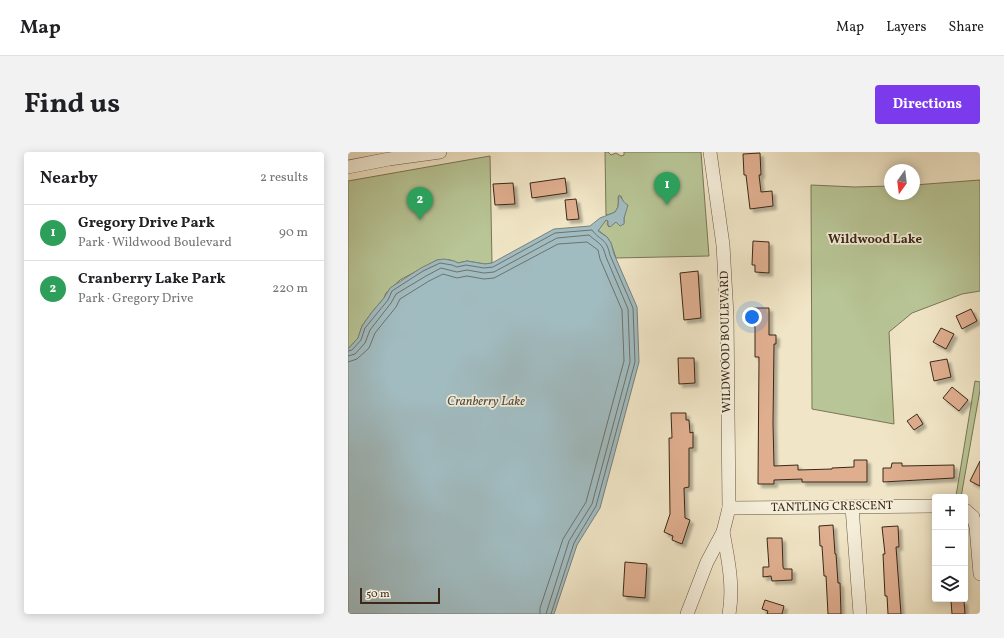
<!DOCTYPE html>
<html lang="en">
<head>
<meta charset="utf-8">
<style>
	:root { --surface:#fff; --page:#f2f2f2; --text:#202124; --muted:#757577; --line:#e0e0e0; --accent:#7c3aed }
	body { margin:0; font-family:Vollkorn,serif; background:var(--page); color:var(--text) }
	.controls { position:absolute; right:12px; bottom:12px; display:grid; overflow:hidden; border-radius:4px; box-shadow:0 2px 10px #0003 }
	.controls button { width:36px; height:36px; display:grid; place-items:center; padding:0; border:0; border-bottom:1px solid var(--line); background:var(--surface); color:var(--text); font:20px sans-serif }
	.compass { position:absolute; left:536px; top:12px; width:36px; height:36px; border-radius:50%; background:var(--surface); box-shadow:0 2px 10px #0003; rotate:194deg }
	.scale { position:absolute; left:12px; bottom:10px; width:80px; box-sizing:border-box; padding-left:4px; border:2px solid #3b2817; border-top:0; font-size:11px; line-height:14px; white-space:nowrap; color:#3b2817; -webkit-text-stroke:3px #f5eeda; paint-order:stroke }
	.you { position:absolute; left:404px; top:165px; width:14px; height:14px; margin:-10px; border:3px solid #fff; border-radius:50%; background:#1a73e8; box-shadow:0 0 0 6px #1a73e833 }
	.badge { display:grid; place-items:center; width:26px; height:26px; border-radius:50%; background:var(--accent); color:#fff; font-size:13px; font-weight:700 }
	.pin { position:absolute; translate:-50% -33px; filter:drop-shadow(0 1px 2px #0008) }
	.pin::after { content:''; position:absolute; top:21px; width:14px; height:12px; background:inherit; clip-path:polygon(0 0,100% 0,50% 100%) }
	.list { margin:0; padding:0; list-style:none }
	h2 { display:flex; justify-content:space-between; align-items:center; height:52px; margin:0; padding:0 16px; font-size:17px }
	h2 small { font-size:13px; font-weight:400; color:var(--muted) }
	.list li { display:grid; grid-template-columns:26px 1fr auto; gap:12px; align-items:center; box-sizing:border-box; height:56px; padding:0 16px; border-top:1px solid var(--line) }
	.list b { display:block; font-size:15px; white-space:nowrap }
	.list p { margin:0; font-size:13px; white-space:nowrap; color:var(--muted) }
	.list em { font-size:13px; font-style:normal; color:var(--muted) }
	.icon { flex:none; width:22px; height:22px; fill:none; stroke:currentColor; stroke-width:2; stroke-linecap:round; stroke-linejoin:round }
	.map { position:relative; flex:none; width:632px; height:462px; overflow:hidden; border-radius:4px }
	header { display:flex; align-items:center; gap:24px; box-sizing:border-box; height:56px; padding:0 20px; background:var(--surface); border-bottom:1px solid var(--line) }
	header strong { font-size:19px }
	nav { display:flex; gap:22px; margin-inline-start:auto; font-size:14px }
	.intro { display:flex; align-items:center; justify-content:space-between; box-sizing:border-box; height:96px; padding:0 24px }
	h1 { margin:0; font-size:28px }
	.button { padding:10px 18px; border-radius:4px; background:var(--accent); color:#fff; font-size:14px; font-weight:700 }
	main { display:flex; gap:24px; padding:0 24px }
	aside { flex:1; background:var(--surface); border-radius:4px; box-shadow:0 2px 10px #0003 }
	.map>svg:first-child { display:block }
	.green { fill:#b8c596; stroke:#7a7656 }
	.water { fill:#a1bcc1; stroke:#78817d }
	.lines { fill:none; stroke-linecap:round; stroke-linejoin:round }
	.shore { stroke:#6e726c; stroke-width:1 }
	.building { fill:#dfae8f; stroke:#3b2817; filter:url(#shadow) }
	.minor-casing { stroke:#685743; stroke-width:14 }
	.minor { stroke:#f5eeda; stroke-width:13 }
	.labels { text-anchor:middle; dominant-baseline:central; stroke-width:3.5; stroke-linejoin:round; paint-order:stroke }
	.street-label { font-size:12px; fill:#3b2817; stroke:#f5eeda }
	.neighbourhood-label { font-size:13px; font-weight:bold; fill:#3b2817; stroke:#f5eeda }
	.water-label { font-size:13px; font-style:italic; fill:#544d42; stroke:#f5eeda }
</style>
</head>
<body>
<header>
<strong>Map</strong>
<nav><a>Map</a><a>Layers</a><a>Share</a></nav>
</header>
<div class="intro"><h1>Find us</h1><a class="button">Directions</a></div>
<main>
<aside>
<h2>Nearby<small>2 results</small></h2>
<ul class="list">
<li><span class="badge" style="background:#2e9e5b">1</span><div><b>Gregory Drive Park</b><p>Park · Wildwood Boulevard</p></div><em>90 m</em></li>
<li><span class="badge" style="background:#2e9e5b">2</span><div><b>Cranberry Lake Park</b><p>Park · Gregory Drive</p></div><em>220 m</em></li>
</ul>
</aside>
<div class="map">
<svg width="632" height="462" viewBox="0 0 632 462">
	<defs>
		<filter id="shadow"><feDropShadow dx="3.5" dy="3.5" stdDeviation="1" flood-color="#0004"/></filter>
	</defs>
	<rect width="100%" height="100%" fill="#f0e5c6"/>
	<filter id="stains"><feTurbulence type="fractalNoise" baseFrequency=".005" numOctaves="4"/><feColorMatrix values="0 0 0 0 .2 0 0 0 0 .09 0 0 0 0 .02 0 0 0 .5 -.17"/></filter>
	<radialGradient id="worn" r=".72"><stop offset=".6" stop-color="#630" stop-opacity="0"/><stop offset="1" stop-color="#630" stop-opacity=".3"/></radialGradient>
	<g class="green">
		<path d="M 257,0 L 260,0 L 263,3 L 268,1 L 273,4 L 276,3 L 276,0 L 353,0 L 361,104 L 268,106 L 263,91 L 259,85 L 250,78 L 258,68 L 260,69 L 259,72 L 261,75 L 268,70 L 271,73 L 276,71 L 276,66 L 278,58 L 273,44 L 270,45 C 271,55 270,61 258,63 Z"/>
		<path d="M 142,4 L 144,111 L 137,112 L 119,109 L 110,111 C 103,107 96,107 89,108 L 52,128 L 38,141 L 36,146 L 24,160 L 14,174 L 10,186 L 0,197 L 0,29 Z"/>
		<polygon points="632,28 632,139 614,142 564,161 541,180 546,272 464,257 463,33 507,35 542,34 542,42 566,42 566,33"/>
		<polygon points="627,229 632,230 632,238 613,345 608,344"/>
	</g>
	<path class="water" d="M 271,43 C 274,45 274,50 280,53 L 276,66 L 276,72 L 272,74 L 268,70 L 262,75 L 260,73 L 260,69 L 258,68 L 250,79 L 259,85 L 263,91 L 266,102 L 289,155 L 291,210 L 252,356 L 229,393 L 206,462 L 0,462 L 0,197 L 10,186 L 14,174 L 24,160 L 36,146 L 42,136 L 73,116 L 89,108 L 96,107 L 106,109 L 110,111 L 119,109 L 137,112 L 144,111 L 206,77 L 242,74 L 252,66 L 265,61 L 267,60 L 270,55 Z"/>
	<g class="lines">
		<g class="shore">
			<path d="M 0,199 L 4,198 L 13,188 L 17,176 L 40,148 L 44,139 L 75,119 L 92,111 L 104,113 L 109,115 L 118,113 L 136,116 L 145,115 L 207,81 L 244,78 C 253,90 258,85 262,103 L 285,156 L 287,210 L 248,354 L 226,391 L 203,462"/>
			<path d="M 0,204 L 7,202 L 17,191 L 22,178 L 43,151 L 48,142 L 78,124 L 93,116 L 109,120 L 119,118 L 136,121 L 146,120 L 209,86 L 241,83 C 252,93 254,90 258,105 L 280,157 L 282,210 L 244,352 L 221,389 L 198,462"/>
			<polyline points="0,210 9,207 21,196 27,181 48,155 52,147 81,129 95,122 109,126 119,124 136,127 146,126 210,92 239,90 250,98 252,107 274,158 276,209 238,350 215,387 192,456 192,462"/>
		</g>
	</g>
	<g class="building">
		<polygon points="412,1 413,23 411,23 413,40 424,39 425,54 402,57 398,23 396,23 395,2"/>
		<polygon points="217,26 219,41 184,46 182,31"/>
		<polygon points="165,31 167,52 147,53 145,32"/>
		<polygon points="228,47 231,67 219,68 217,48"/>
		<polygon points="405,89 421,90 421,121 407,120 407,113 404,113"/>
		<polygon points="350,119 353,166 336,168 332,121"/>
		<polygon points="403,156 421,156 421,183 428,183 428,192 426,192 425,271 426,314 450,313 450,318 484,317 484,316 506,315 506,308 519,308 519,330 454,330 454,327 426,328 426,332 410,332 411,205 407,205 407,176 406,169 403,169"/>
		<polygon points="623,157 629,169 614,177 608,164"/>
		<polygon points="593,176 606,182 598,197 585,190"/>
		<polygon points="330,206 346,206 347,231 331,232"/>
		<polygon points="599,207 603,225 586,229 582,210"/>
		<polygon points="604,235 620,248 611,259 595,246"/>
		<polygon points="323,261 338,261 338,268 341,268 342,281 345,280 345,296 341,296 341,335 336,336 337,366 342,368 334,392 324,388 325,384 316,380 322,362 321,286 324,286"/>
		<polygon points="569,262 575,272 566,278 559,269"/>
		<polygon points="632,309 632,334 622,329"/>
		<polygon points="544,311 554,311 554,314 606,313 606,326 535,330 535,316 543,316"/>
		<polygon points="485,373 487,402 488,402 490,431 492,431 493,462 480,462 478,424 476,424 474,394 472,394 471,374"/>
		<polygon points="550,374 551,395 548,395 553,462 540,462 539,444 537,444 535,402 537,402 534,375"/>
		<polygon points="419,386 434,386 435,415 436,417 444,417 444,428 424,429 423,424 415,425 415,415 421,415"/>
		<polygon points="277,410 299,412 297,446 275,444"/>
		<polygon points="417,448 436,454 434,462 419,462 420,459 414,457"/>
		<polygon points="603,449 616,449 617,462 604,462"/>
	</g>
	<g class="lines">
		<defs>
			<g id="minor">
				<polyline points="0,15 41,7 92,0"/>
				<polyline points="504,355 512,462"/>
				<polyline points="381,356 587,354"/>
				<polyline points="617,358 625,365 628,375 632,422"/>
				<path d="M 375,380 C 380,406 386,435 381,462"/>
				<polyline points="339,462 359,410 375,380 381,356 379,164 375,93 362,0"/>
			</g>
		</defs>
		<use href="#minor" class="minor-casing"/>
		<use href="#minor" class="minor"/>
	</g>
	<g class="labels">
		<g class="street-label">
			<text transform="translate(378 190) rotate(-91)">WILDWOOD BOULEVARD</text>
			<text transform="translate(484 355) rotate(-1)">TANTLING CRESCENT</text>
		</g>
		<g class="neighbourhood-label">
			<text x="527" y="88">Wildwood Lake</text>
		</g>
		<g class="water-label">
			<text x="138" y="250">Cranberry Lake</text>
		</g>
	</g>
	<rect width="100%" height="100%" filter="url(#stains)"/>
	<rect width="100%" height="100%" fill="url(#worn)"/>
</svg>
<div class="controls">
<button>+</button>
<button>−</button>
<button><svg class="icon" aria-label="layers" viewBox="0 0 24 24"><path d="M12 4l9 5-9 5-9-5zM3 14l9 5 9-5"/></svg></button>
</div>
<svg class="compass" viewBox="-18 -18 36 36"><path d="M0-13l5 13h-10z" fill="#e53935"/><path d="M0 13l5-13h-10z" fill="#757577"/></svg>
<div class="scale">50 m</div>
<div class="you"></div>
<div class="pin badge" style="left:319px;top:53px;background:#2e9e5b">1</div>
<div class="pin badge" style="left:72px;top:68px;background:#2e9e5b">2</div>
</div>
</main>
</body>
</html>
